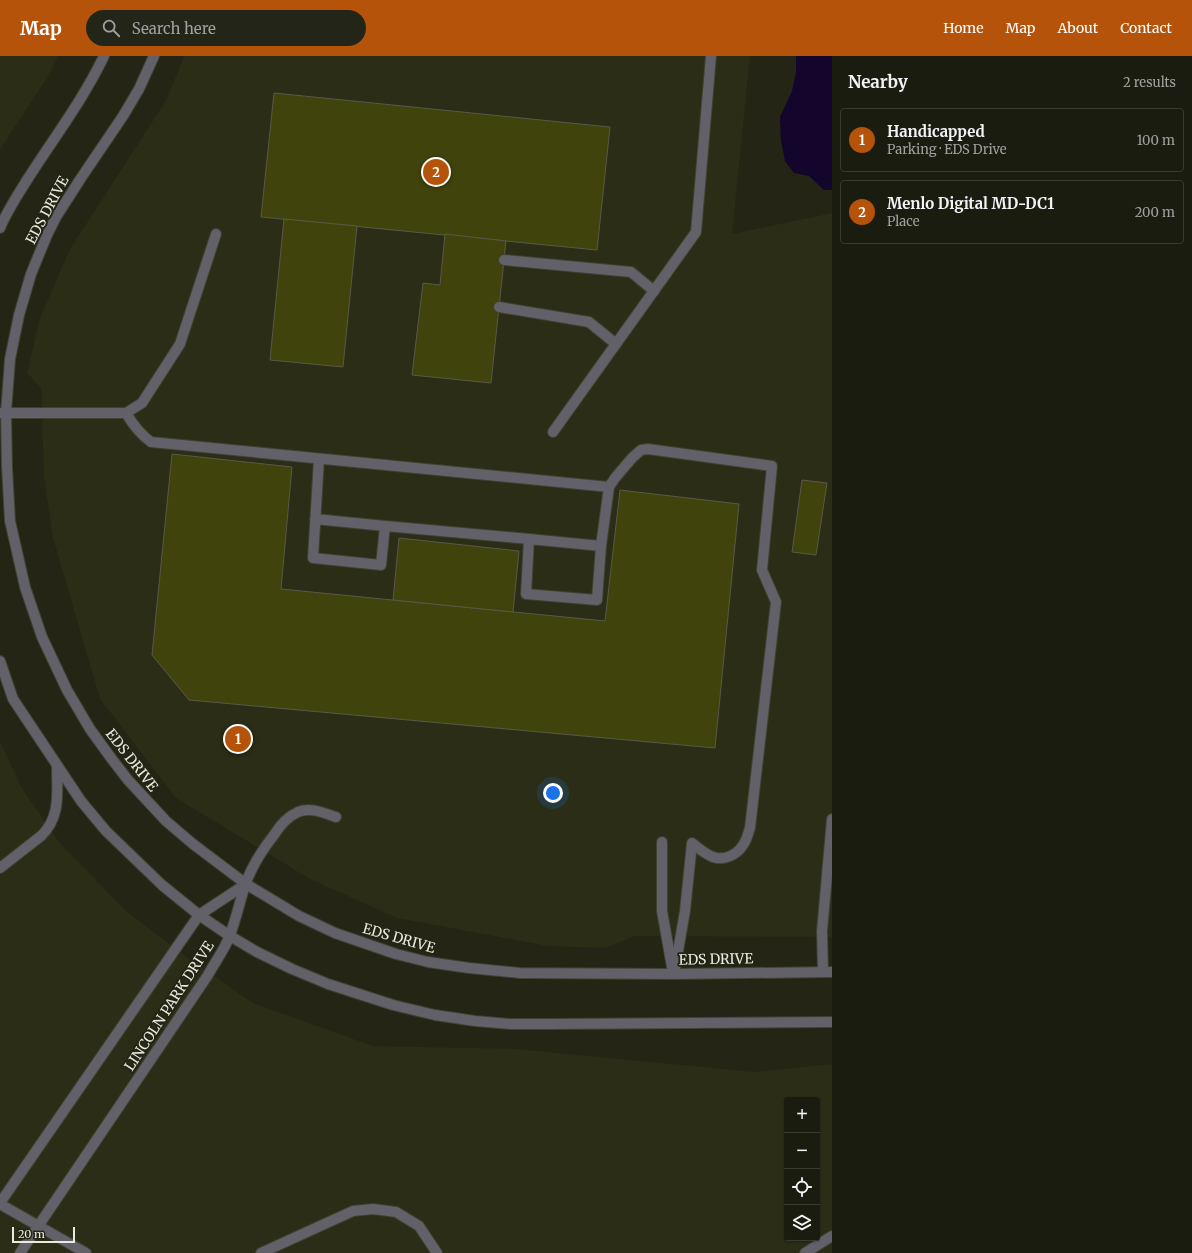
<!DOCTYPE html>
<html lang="en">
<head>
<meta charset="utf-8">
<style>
	:root { --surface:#1b1c10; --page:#242519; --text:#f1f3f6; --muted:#a0a19f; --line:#393a30; --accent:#b45309 }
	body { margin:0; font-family:Merriweather,serif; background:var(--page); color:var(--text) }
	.controls { position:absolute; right:12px; bottom:12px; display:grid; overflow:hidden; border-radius:4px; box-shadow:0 1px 3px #0004 }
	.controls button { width:36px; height:36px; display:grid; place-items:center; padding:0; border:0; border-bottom:1px solid var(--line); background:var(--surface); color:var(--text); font:20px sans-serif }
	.scale { position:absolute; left:12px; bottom:10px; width:63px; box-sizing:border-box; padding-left:4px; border:2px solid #e9ebe0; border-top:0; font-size:11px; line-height:14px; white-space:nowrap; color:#e9ebe0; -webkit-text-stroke:3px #242515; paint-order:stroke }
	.you { position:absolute; left:553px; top:737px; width:14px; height:14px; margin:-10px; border:3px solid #fff; border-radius:50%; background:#1a73e8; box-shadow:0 0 0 6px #1a73e833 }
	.badge { display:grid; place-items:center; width:26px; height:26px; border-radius:50%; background:var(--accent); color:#fff; font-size:13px; font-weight:700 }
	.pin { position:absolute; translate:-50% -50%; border:2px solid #fff; box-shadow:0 1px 4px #0006 }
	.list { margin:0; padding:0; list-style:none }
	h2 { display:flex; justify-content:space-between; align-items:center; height:52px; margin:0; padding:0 16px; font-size:17px }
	h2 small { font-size:13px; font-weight:400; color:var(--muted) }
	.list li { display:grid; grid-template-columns:26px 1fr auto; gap:12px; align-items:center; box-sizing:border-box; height:64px; margin:0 8px 8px; padding:0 8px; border:1px solid var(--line); border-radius:4px }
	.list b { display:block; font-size:15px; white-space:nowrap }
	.list p { margin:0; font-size:13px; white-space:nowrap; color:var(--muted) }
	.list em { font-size:13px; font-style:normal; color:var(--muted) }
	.icon { flex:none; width:22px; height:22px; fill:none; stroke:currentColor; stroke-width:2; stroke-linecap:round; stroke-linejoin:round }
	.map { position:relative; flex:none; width:832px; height:1197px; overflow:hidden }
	header { display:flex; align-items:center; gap:24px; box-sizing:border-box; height:56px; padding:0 20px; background:var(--accent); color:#fff }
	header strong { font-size:19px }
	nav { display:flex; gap:22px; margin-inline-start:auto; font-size:14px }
	.search { width:280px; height:36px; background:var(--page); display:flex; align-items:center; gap:10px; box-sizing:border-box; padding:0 14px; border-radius:22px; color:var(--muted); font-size:15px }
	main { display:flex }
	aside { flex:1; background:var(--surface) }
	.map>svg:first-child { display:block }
	.built { fill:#2b2d16; fill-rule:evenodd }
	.water { fill:#13052c }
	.building { fill:#41430c; stroke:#585a48 }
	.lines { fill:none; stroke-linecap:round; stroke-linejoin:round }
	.minor-casing { stroke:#404131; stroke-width:12 }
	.minor { stroke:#626068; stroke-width:10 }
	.labels { text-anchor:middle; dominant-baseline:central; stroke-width:4; stroke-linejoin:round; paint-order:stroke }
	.street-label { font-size:14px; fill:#e9ebe0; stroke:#242515 }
</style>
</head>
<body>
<header>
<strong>Map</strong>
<div class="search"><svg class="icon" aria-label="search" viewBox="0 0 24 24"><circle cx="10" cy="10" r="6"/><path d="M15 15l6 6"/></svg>Search here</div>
<nav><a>Home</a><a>Map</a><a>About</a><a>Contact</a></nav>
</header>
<main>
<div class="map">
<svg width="832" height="1197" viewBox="0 0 832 1197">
	<rect width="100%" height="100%" fill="#242515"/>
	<g class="built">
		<polygon points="0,0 58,0 47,22 0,93"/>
		<polygon points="184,0 750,0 732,178 832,157 832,881 635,880 606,892 548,890 397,862 310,823 176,742 100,643 53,482 44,421 41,332 27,317 40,262 70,193 167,43"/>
		<path d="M 0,685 L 21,731 L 59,786 L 125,854 L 185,900 L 253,947 L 373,990 L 516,993 L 755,1016 L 832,1008 L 832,1197 L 0,1197 ZM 787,1044 L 817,1044 L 817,1182 L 787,1182 Z"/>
	</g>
	<polygon class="water" points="796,0 832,0 832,134 824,134 809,120 794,117 785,105 781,85 780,61 792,35 796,16"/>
	<g class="building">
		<polygon points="274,37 610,71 597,194 261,161"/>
		<polygon points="284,163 357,170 343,311 270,304"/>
		<polygon points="445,178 506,185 491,327 412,319 423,227 440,229"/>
		<polygon points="172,398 292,411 281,533 605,565 620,434 739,448 715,692 189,644 152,599"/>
		<polygon points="802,424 827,427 816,499 792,496"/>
		<polygon points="399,482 519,495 513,556 393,544"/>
	</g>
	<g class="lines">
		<defs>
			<g id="minor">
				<polyline points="154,0 139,33 123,60 81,122 56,161 47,179 31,218 19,259 10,303 6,357 7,411 10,465 25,531 42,581 67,634 90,673 111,702 128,724 166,765 193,788 246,828 299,860 335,877 396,898 428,906 469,912 520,917 674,918 832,916"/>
				<path d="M 0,172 C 7,155 17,140 27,124 C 53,83 83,44 104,0"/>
				<polyline points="504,204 631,216 654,235"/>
				<polyline points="499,251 589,266 616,288"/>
				<polyline points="0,357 126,357 142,347 180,288 216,178"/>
				<path d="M 126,357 C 133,369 140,378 151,386 L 609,431"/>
				<polyline points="553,376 696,176 711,0"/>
				<polyline points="315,463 385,470 381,509 313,502 319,403"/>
				<polyline points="385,470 529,483"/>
				<path d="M 601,490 L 529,483 L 526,538 L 597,544 L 601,490 L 609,431 L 615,422 L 632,402 L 641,394 L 648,393 L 772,410 L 762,514 L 776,546 L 750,772 C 748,777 747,784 743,789 C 737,799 724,805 713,801 C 705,798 698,792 692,787 L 685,855 L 674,918"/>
				<polyline points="0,605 13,643 81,745 106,775 162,829 199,859 230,880 257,896 292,913 328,928 393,949 435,959 475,965 511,968 551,968 832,966"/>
				<polyline points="662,786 662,855 672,911"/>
				<path d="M 0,812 L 41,780 C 61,761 57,737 57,711"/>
				<polyline points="823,916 822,875 832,763"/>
				<polyline points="0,1147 199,859 246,828"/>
				<polyline points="0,1148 86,1197"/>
				<path d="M 20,1197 L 208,919 C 215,906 225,893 230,879 C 236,863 240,845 245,829 C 252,810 262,794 274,779 C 280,769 287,761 298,756 C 311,751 324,757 336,761"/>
				<polyline points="261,1197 353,1155 373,1153 396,1156 419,1170 437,1197"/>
				<polyline points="805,1197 832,1180"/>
			</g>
		</defs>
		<use href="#minor" class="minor-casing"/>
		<use href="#minor" class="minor"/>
	</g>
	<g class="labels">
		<g class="street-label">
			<text transform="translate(47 154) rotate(-62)">EDS DRIVE</text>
			<text transform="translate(132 704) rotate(52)">EDS DRIVE</text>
			<text transform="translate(399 882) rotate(16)">EDS DRIVE</text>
			<text transform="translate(716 903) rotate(-1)">EDS DRIVE</text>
			<text transform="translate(169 950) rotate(-57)">LINCOLN PARK DRIVE</text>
		</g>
	</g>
</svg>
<div class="controls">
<button>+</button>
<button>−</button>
<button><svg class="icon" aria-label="locate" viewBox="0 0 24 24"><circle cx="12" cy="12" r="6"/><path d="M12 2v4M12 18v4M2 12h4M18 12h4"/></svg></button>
<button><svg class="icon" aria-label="layers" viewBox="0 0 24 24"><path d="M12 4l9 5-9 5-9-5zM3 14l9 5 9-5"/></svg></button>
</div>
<div class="scale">20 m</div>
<div class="you"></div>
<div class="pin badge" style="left:238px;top:683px">1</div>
<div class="pin badge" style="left:436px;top:116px">2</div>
</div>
<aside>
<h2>Nearby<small>2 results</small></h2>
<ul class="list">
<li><span class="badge">1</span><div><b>Handicapped</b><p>Parking · EDS Drive</p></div><em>100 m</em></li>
<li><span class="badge">2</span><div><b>Menlo Digital MD-DC1</b><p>Place</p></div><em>200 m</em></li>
</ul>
</aside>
</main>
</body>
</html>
